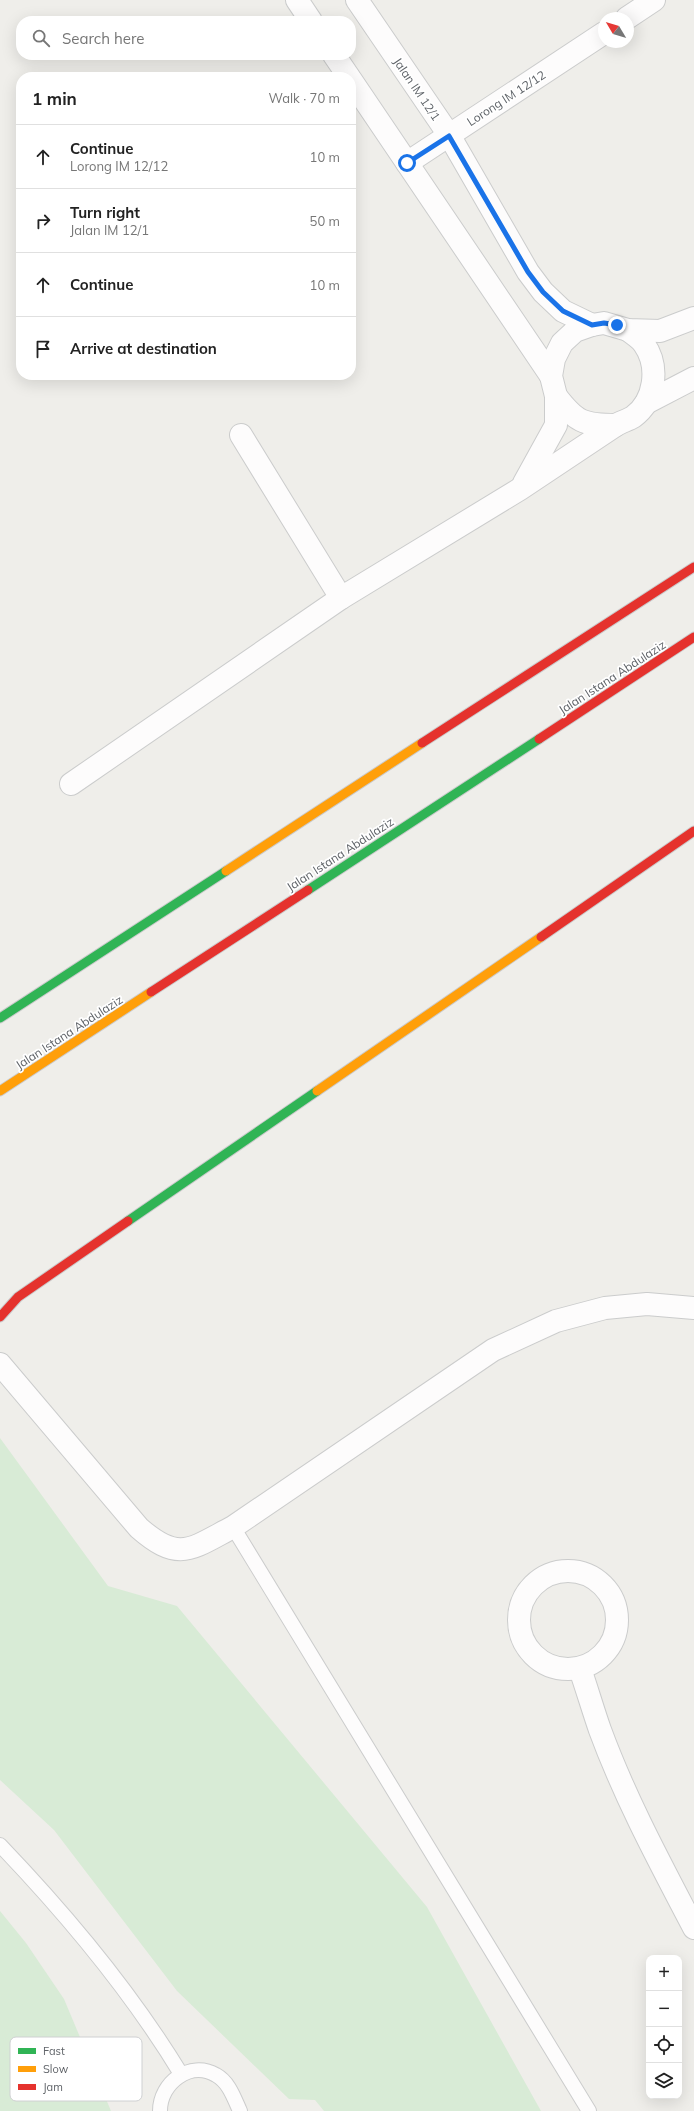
<!DOCTYPE html>
<html lang="en">
<head>
<meta charset="utf-8">
<style>
	:root { --surface:#fff; --page:#f2f2f2; --text:#222; --muted:#767676; --line:#e0e0e0 }
	body { margin:0; font-family:Mulish,sans-serif; background:var(--page); color:var(--text) }
	.controls { position:absolute; right:12px; bottom:12px; display:grid; overflow:hidden; border-radius:8px; box-shadow:0 4px 16px #0002 }
	.controls button { width:36px; height:36px; display:grid; place-items:center; padding:0; border:0; border-bottom:1px solid var(--line); background:var(--surface); color:var(--text); font:20px sans-serif }
	.compass { position:absolute; left:598px; top:12px; width:36px; height:36px; border-radius:50%; background:var(--surface); box-shadow:0 4px 16px #0002; rotate:308deg }
	.stop { position:absolute; width:12px; height:12px; margin:-9px; border:3px solid #1a73e8; border-radius:50%; background:#fff }
	.stop.end { background:#1a73e8; border-color:#fff; box-shadow:0 1px 4px #0008 }
	.list { margin:0; padding:0; list-style:none }
	h2 { display:flex; justify-content:space-between; align-items:center; height:52px; margin:0; padding:0 16px; font-size:17px }
	h2 small { font-size:13px; font-weight:400; color:var(--muted) }
	.list li { display:grid; grid-template-columns:26px 1fr auto; gap:12px; align-items:center; box-sizing:border-box; height:64px; padding:0 16px; border-top:1px solid var(--line) }
	.list b { display:block; font-size:15px; white-space:nowrap }
	.list p { margin:0; font-size:13px; white-space:nowrap; color:var(--muted) }
	.list em { font-size:13px; font-style:normal; color:var(--muted) }
	.icon { flex:none; width:22px; height:22px; fill:none; stroke:currentColor; stroke-width:2; stroke-linecap:round; stroke-linejoin:round }
	.map { position:relative; flex:none; width:694px; height:2111px; overflow:hidden }
	.search { position:absolute; background:var(--surface); box-shadow:0 4px 16px #0002; left:16px; top:16px; width:340px; height:44px; display:flex; align-items:center; gap:10px; box-sizing:border-box; padding:0 14px; border-radius:16px; color:var(--muted); font-size:15px }
	.panel { position:absolute; background:var(--surface); box-shadow:0 4px 16px #0002; left:16px; top:72px; width:340px; height:308px; border-radius:16px }
	.map>svg:first-child { display:block }
	.green { fill:#d8ebd6 }
	.lines { fill:none; stroke-linecap:round; stroke-linejoin:round }
	.lane-casing { stroke:#cbcccc; stroke-width:16 }
	.street-casing { stroke:#cbcccc; stroke-width:24 }
	.fast-casing { stroke:#cacacb; stroke-width:11 }
	.slow-casing { stroke:#cacacb; stroke-width:11 }
	.jam-casing { stroke:#cacacb; stroke-width:11 }
	.lane { stroke:#fdfcfc; stroke-width:14 }
	.street { stroke:#fdfcfc; stroke-width:22 }
	.fast { stroke:#30b455; stroke-width:9 }
	.slow { stroke:#ff9f0a; stroke-width:9 }
	.jam { stroke:#e5322d; stroke-width:9 }
	.route { stroke:#1a73e8; stroke-width:5 }
	.labels { text-anchor:middle; dominant-baseline:central; stroke-width:3.5; stroke-linejoin:round; paint-order:stroke }
	.street-label { font-size:12px; fill:#5f6368; stroke:#fff }
	.key { fill:#fff; stroke:#cfd0d2; stroke-width:1 }
	.key-label { font-size:11px; fill:#5f6368 }
</style>
</head>
<body>
<div class="map">
<svg width="694" height="2111" viewBox="0 0 694 2111">
	<rect width="100%" height="100%" fill="#efeeea"/>
	<g class="green">
		<polygon points="0,1438 108,1586 177,1606 427,1907 541,2111 324,2111 315,2100 289,2099 177,1991 54,1830 0,1780"/>
		<polygon points="0,1911 26,1943 64,1999 111,2111 0,2111"/>
	</g>
	<g class="lines">
		<defs>
			<g id="lane">
				<polyline points="233,1527 589,2111"/>
				<path d="M 0,1845 C 68,1916 130,1990 181,2074"/>
				<path d="M 160,2111 C 160,2083 190,2060 216,2075 C 229,2082 234,2098 240,2111"/>
			</g>
			<g id="street">
				<polyline points="297,0 311,21"/>
				<polyline points="357,0 449,135 528,272 543,292 563,311 592,325"/>
				<polyline points="627,18 654,0"/>
				<polyline points="334,55 349,77"/>
				<polyline points="351,80 551,376"/>
				<polyline points="407,163 604,33"/>
				<path d="M 556,396 C 576,422 583,425 616,425"/>
				<polyline points="646,403 694,378"/>
				<polyline points="241,435 341,598"/>
				<polyline points="524,483 556,425 556,396 551,376 554,359 562,343 575,331 592,325 604,323 628,330 660,331 694,318"/>
				<path d="M 71,784 L 341,598 L 520,489 L 616,425 C 621,422 628,420 633,417 C 655,401 660,367 644,344 C 641,339 633,334 628,330"/>
				<path d="M 0,1364 L 139,1528 C 179,1563 191,1549 233,1527 L 493,1350 L 556,1321 L 605,1308 L 647,1304 L 694,1308"/>
				<circle cx="568" cy="1620" r="49"/>
				<path d="M 580,1669 C 587,1689 593,1710 600,1730 C 625,1798 660,1863 694,1928"/>
			</g>
			<g id="fast">
				<polyline points="308,890 539,739"/>
				<polyline points="0,1018 226,871"/>
				<polyline points="128,1221 317,1091"/>
			</g>
			<g id="slow">
				<polyline points="226,871 422,743"/>
				<polyline points="0,1091 151,992"/>
				<polyline points="317,1091 541,937"/>
			</g>
			<g id="jam">
				<polyline points="539,739 694,637"/>
				<polyline points="422,743 694,567"/>
				<polyline points="541,937 694,831"/>
				<polyline points="151,992 308,890"/>
				<polyline points="0,1317 18,1297 128,1221"/>
			</g>
		</defs>
		<use href="#lane" class="lane-casing"/>
		<use href="#street" class="street-casing"/>
		<use href="#fast" class="fast-casing"/>
		<use href="#slow" class="slow-casing"/>
		<use href="#jam" class="jam-casing"/>
		<use href="#lane" class="lane"/>
		<use href="#street" class="street"/>
		<use href="#fast" class="fast"/>
		<use href="#slow" class="slow"/>
		<use href="#jam" class="jam"/>
	</g>
	<g class="lines">
		<polyline class="route" points="407,163 449,136 528,272 543,292 563,311 592,325 604,323 617,325"/>
	</g>
	<g class="labels">
		<g class="street-label">
			<text transform="translate(417 89) rotate(56)">Jalan IM 12/1</text>
			<text transform="translate(506 98) rotate(-33)">Lorong IM 12/12</text>
			<text transform="translate(612 677) rotate(-33)">Jalan Istana Abdulaziz</text>
			<text transform="translate(340 854) rotate(-33)">Jalan Istana Abdulaziz</text>
			<text transform="translate(69 1032) rotate(-33)">Jalan Istana Abdulaziz</text>
		</g>
	</g>
	<rect x="10" y="2037" width="132" height="64" rx="6" class="key"/>
	<rect x="18" y="2048" width="18" height="6" fill="#30b455"/>
	<rect x="18" y="2066" width="18" height="6" fill="#ff9f0a"/>
	<rect x="18" y="2084" width="18" height="6" fill="#e5322d"/>
	<g class="key-label">
		<text x="43" y="2055">Fast</text>
		<text x="43" y="2073">Slow</text>
		<text x="43" y="2091">Jam</text>
	</g>
</svg>
<div class="controls">
<button>+</button>
<button>−</button>
<button><svg class="icon" aria-label="locate" viewBox="0 0 24 24"><circle cx="12" cy="12" r="6"/><path d="M12 2v4M12 18v4M2 12h4M18 12h4"/></svg></button>
<button><svg class="icon" aria-label="layers" viewBox="0 0 24 24"><path d="M12 4l9 5-9 5-9-5zM3 14l9 5 9-5"/></svg></button>
</div>
<svg class="compass" viewBox="-18 -18 36 36"><path d="M0-13l5 13h-10z" fill="#e53935"/><path d="M0 13l5-13h-10z" fill="#767676"/></svg>
<div class="stop" style="left:407px;top:163px"></div>
<div class="stop end" style="left:617px;top:325px"></div>
<div class="search"><svg class="icon" aria-label="search" viewBox="0 0 24 24"><circle cx="10" cy="10" r="6"/><path d="M15 15l6 6"/></svg>Search here</div>
<section class="panel">
<h2>1 min<small>Walk · 70 m</small></h2>
<ul class="list">
<li><svg class="icon" aria-label="ahead" viewBox="0 0 24 24"><path d="M12 20V5M6 11l6-6 6 6"/></svg><div><b>Continue</b><p>Lorong IM 12/12</p></div><em>10 m</em></li>
<li><svg class="icon" aria-label="right" viewBox="0 0 24 24"><path d="M7 20v-9h11M14 6l5 5-5 5"/></svg><div><b>Turn right</b><p>Jalan IM 12/1</p></div><em>50 m</em></li>
<li><svg class="icon" aria-label="ahead" viewBox="0 0 24 24"><path d="M12 20V5M6 11l6-6 6 6"/></svg><div><b>Continue</b></div><em>10 m</em></li>
<li><svg class="icon" aria-label="arrive" viewBox="0 0 24 24"><path d="M6 21V4h12l-3 4 3 4H6"/></svg><div><b>Arrive at destination</b></div></li>
</ul>
</section>
</div>
</body>
</html>
